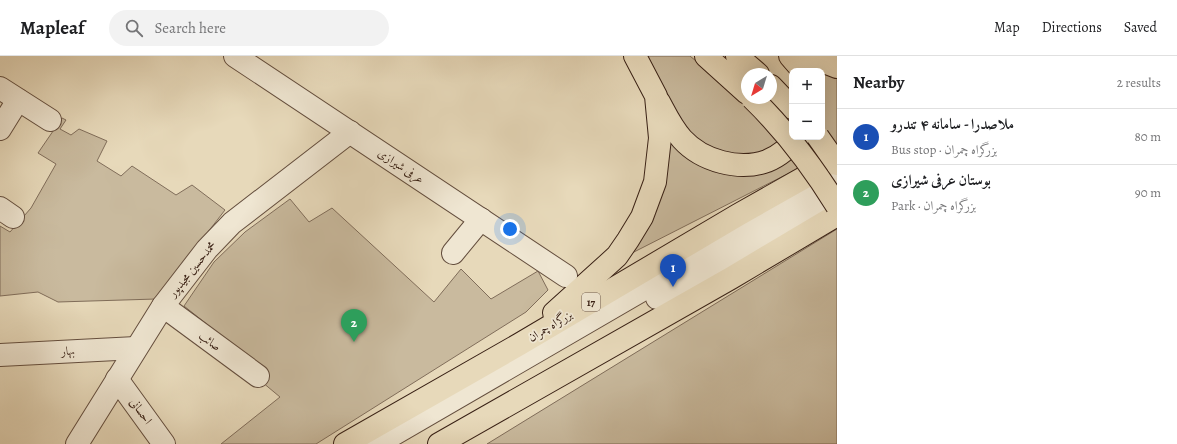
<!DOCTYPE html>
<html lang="en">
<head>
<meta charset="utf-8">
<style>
	:root { --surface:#fff; --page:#f2f2f2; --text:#202124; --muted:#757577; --line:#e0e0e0; --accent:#111827 }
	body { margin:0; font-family:Alegreya,Amiri,serif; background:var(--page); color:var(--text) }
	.controls { position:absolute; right:12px; top:12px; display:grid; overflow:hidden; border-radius:8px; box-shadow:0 4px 16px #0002 }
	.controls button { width:36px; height:36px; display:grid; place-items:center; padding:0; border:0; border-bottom:1px solid var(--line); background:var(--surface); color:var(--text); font:20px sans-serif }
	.compass { position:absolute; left:741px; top:12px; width:36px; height:36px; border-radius:50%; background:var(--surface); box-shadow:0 4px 16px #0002; rotate:218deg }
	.you { position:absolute; left:510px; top:173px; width:14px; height:14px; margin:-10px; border:3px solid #fff; border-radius:50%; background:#1a73e8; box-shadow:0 0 0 6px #1a73e833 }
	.badge { display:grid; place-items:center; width:26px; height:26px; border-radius:50%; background:var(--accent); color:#fff; font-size:13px; font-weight:700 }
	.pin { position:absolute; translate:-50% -33px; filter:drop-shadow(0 1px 2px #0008) }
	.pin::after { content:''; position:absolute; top:21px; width:14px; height:12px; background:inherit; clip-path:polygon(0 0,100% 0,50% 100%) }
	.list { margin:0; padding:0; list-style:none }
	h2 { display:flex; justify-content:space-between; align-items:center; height:52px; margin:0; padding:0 16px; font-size:17px }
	h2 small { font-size:13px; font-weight:400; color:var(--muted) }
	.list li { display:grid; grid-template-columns:26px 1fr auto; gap:12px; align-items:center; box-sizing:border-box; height:56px; padding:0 16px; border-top:1px solid var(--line) }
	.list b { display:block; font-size:15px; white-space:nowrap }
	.list p { margin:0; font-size:13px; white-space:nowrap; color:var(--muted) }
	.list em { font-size:13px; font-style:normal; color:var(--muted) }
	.icon { flex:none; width:22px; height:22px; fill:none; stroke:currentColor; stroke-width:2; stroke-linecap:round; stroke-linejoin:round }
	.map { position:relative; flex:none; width:837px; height:388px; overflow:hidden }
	header { display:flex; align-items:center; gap:24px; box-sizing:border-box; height:56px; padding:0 20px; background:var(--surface); border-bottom:1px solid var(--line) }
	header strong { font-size:19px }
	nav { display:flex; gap:22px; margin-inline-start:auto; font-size:14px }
	.search { width:280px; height:36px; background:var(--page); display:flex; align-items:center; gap:10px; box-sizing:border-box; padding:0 14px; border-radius:22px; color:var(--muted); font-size:15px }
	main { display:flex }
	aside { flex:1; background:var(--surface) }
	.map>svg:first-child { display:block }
	.green { fill:#c9ba9e; stroke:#806d5a }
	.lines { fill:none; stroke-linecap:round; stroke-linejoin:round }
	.minor-casing { stroke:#644e3e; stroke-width:24 }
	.major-casing { stroke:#382015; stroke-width:24 }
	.highway-casing { stroke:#382015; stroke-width:24 }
	.minor { stroke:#efe6d2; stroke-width:22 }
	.major { stroke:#e7d9ba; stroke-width:22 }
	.highway { stroke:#e7d9ba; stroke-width:22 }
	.major-bridge-casing { stroke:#382015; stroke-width:24; stroke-linecap:butt }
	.major-bridge { stroke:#e7d9ba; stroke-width:22 }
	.labels { text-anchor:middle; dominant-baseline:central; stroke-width:3.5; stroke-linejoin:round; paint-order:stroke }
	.shield { fill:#efe6d2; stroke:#6f5b4e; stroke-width:1 }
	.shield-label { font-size:11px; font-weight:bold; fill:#382015 }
	.street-label { font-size:12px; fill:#382015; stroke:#efe6d2 }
</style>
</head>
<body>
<header>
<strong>Mapleaf</strong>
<div class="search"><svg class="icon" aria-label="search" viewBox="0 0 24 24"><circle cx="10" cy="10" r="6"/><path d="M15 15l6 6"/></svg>Search here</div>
<nav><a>Map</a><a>Directions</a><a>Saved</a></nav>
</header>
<main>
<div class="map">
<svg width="837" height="388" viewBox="0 0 837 388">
	<rect width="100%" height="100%" fill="#e7d9ba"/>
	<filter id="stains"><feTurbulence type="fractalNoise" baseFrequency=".005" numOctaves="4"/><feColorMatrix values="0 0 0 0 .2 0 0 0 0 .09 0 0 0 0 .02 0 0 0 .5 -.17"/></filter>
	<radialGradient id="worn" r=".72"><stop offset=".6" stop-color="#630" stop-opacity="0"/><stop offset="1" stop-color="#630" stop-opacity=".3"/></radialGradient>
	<g class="green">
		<polygon points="644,0 690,0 752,52 782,85 758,99 738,101 694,86"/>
		<polygon points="802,4 837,18 837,91 822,71 822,15 810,15"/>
		<polygon points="62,62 66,64 60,73 71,79 79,73 107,85 97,105 121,120 132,110 176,139 192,129 225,154 156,243 58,246 38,236 0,240 0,170 10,176 31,152 56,108 38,97"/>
		<polygon points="663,67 703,108 794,97 803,110 632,197"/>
		<polygon points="290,143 309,166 332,152 434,246 461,213 491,243 538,215 548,234 526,256 316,388 221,388 280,341 262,326 268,317 184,250 214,206 245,176"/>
		<polygon points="837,173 837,388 487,388"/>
	</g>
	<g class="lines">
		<defs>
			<g id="minor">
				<polyline points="235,0 566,220"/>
				<polyline points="0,32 50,64"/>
				<polyline points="0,73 18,44"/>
				<polyline points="0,152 13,161"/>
				<polyline points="453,197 481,163"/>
				<polyline points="657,242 837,140"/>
				<polyline points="163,250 258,320"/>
				<polyline points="0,299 136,292"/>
				<polyline points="117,323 164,388"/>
				<polyline points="77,388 163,250 207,193 232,167 350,76"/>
				<polyline points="377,388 837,121"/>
			</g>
			<g id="major">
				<polyline points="706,0 747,37"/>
				<polyline points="737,0 758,18"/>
				<polyline points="771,30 792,52"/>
			</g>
			<g id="highway">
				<polyline points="790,0 803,15"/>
				<polyline points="809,0 837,11"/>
				<path d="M 659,46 C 666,59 672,72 682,83 C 702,105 739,115 767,105 C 780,100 790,90 799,81"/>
				<polyline points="554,257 617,200 628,184 642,161 655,126 660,82 656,40 635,0"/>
				<polyline points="345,388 520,288 738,159 837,103"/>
				<polyline points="439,388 731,222 837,159"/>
			</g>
		</defs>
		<use href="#minor" class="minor-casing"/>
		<use href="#major" class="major-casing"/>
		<use href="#highway" class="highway-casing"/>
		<use href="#minor" class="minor"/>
		<use href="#major" class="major"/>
		<use href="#highway" class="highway"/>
		<defs>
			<g id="major-bridge">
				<path d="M 752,42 C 785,74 813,111 837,150"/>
				<polyline points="818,81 837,108"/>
			</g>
		</defs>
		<use href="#major-bridge" class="major-bridge-casing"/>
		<use href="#major-bridge" class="major-bridge"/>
	</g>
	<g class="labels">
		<rect class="shield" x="582" y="237" width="18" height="18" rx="3"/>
		<g class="shield-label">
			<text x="591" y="246">17</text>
		</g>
		<g class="street-label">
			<text transform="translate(401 110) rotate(34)">عرفی شیرازی</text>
			<text transform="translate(192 213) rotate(-51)">محمدحسین مجیدپور</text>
			<text transform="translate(550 270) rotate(-31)">بزرگراه چمران</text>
			<text transform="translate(210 285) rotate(36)">صائب</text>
			<text transform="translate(68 295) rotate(-3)">بهار</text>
			<text transform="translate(141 355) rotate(54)">احسانی</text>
		</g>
	</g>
	<rect width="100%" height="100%" filter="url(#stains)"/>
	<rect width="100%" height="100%" fill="url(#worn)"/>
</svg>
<div class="controls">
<button>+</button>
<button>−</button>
</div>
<svg class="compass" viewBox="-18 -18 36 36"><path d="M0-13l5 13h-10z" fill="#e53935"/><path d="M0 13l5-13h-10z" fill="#757577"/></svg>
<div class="you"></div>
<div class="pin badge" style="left:673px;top:231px;background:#1a4fb4">1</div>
<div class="pin badge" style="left:354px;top:286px;background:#2e9e5b">2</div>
</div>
<aside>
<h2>Nearby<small>2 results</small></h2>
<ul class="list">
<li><span class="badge" style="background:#1a4fb4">1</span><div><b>ملاصدرا - سامانه ۴ تندرو</b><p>Bus stop · بزرگراه چمران</p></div><em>80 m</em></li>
<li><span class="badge" style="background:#2e9e5b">2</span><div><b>بوستان عرفی شیرازی</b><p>Park · بزرگراه چمران</p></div><em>90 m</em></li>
</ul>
</aside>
</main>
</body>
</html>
